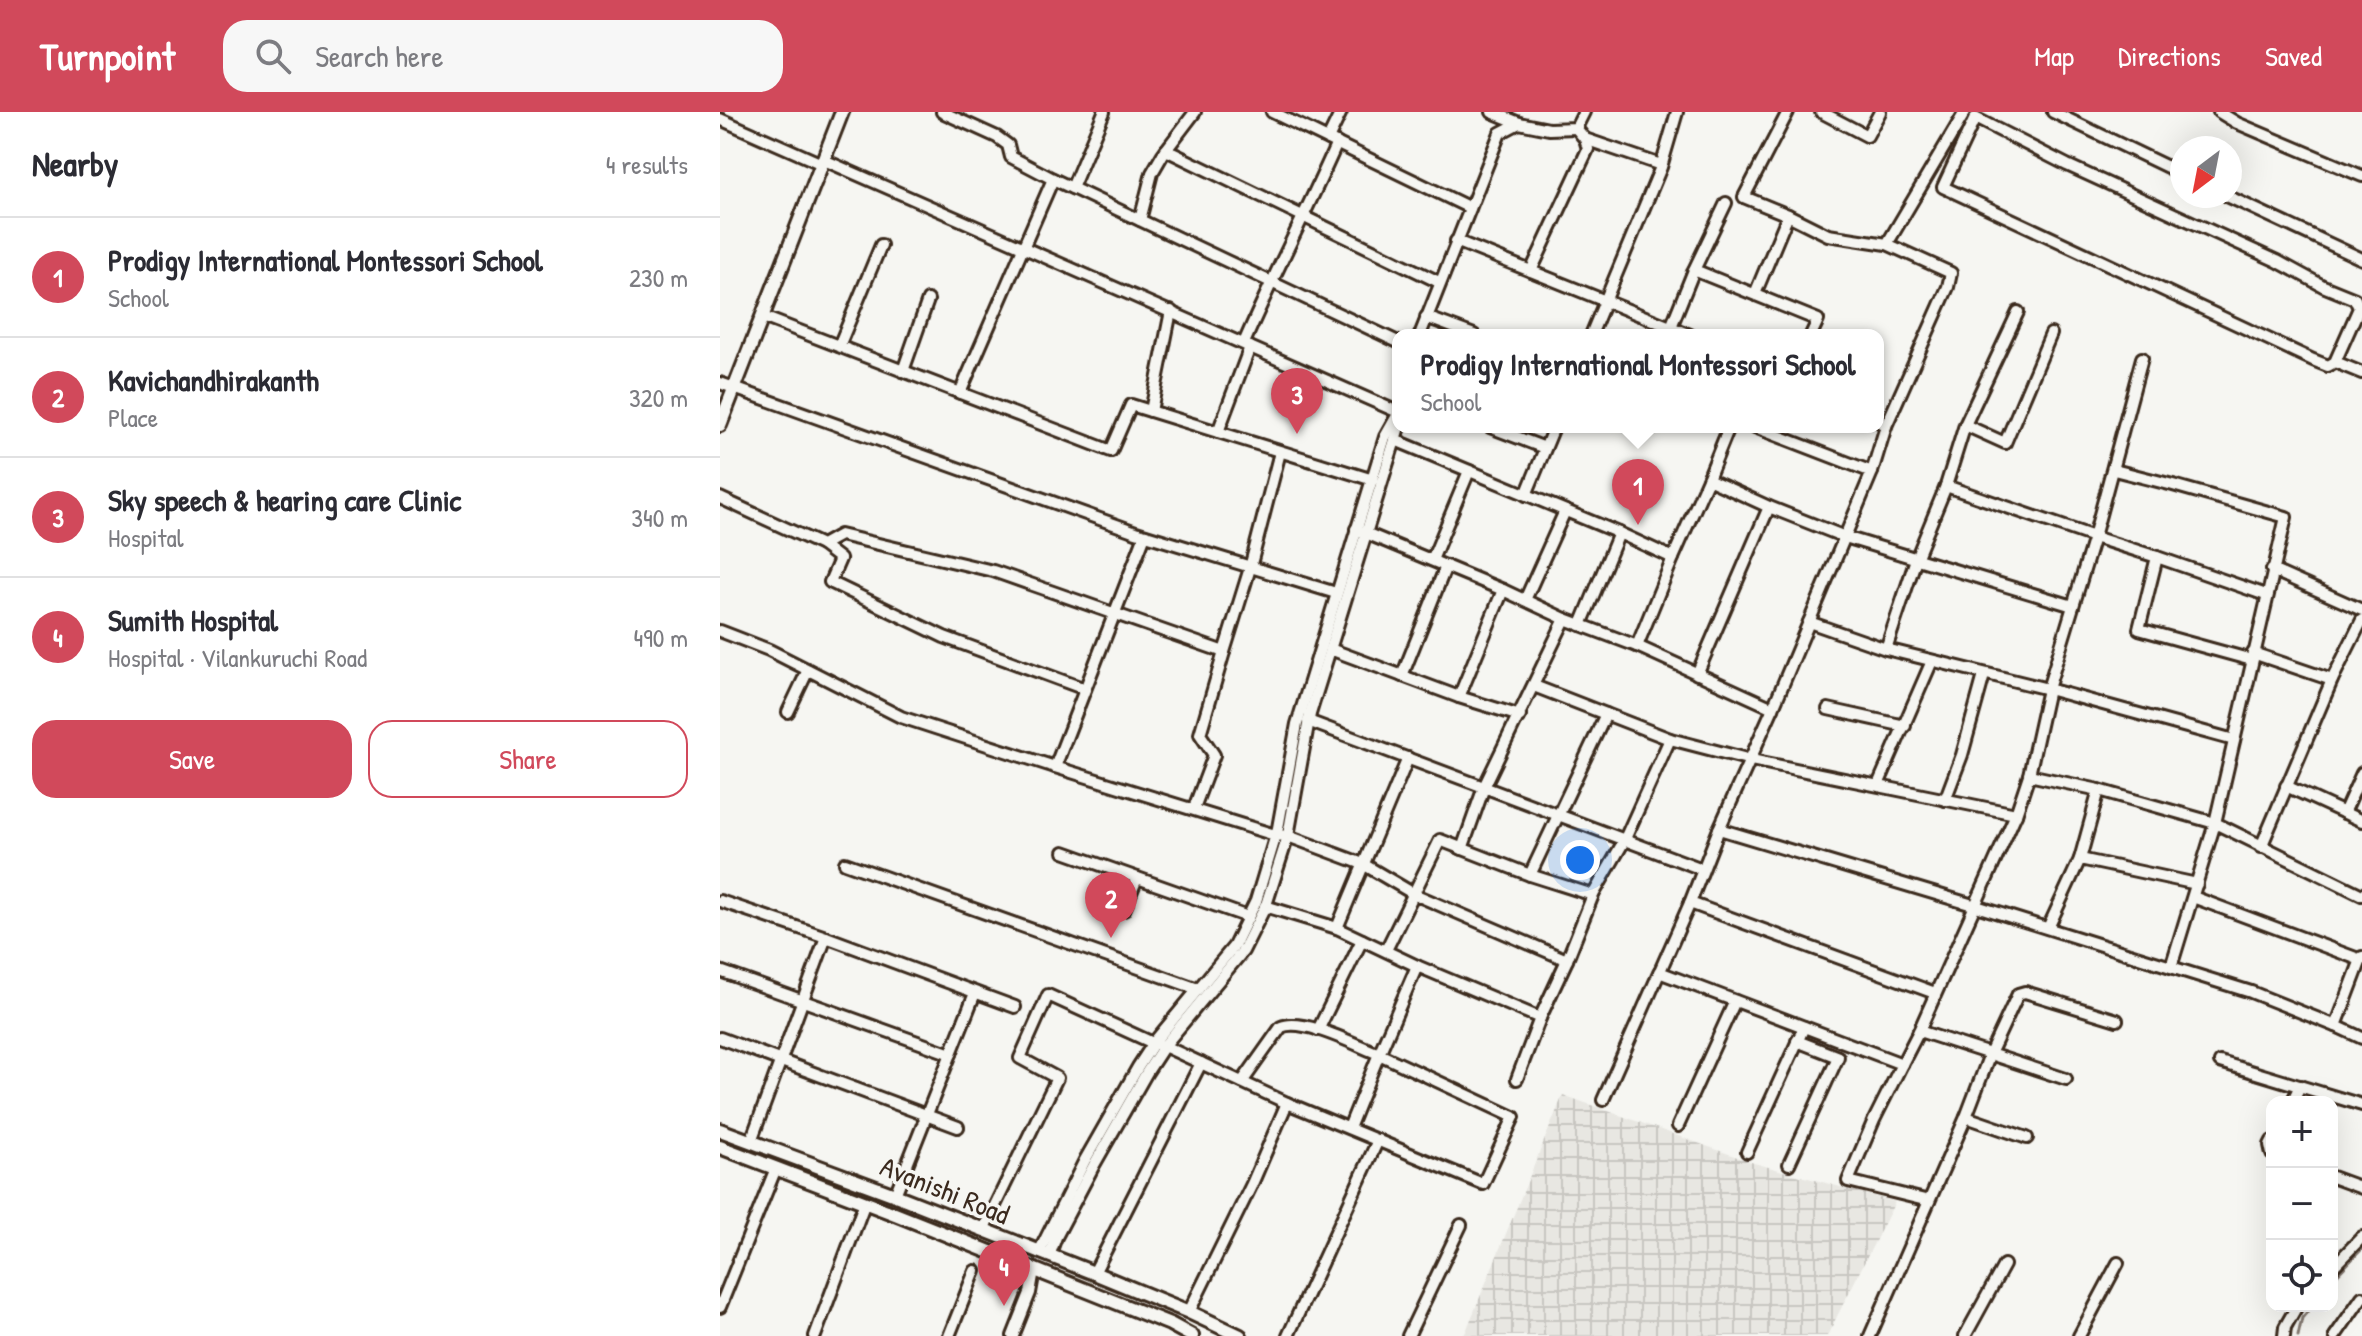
<!DOCTYPE html>
<html lang="en">
<head>
<meta charset="utf-8">
<style>
	:root { --surface:#fff; --page:#f7f7f7; --text:#2b2b33; --muted:#7c7c81; --line:#e1e1e2; --accent:#d1495b }
	body { margin:0; font-family:"Patrick Hand",sans-serif; background:var(--page); color:var(--text) }
	.controls { position:absolute; right:24px; bottom:24px; display:grid; overflow:hidden; border-radius:16px; box-shadow:0 8px 32px #0002 }
	.controls button { width:72px; height:72px; display:grid; place-items:center; padding:0; border:0; border-bottom:2px solid var(--line); background:var(--surface); color:var(--text); font:40px sans-serif }
	.compass { position:absolute; left:1450px; top:24px; width:72px; height:72px; border-radius:50%; background:var(--surface); box-shadow:0 8px 32px #0002; rotate:212deg }
	.you { position:absolute; left:860px; top:748px; width:28px; height:28px; margin:-20px; border:6px solid #fff; border-radius:50%; background:#1a73e8; box-shadow:0 0 0 12px #1a73e833 }
	.badge { display:grid; place-items:center; width:52px; height:52px; border-radius:50%; background:var(--accent); color:#fff; font-size:26px; font-weight:700 }
	.pin { position:absolute; translate:-50% -66px; filter:drop-shadow(0 2px 4px #0008) }
	.pin::after { content:''; position:absolute; top:42px; width:28px; height:24px; background:inherit; clip-path:polygon(0 0,100% 0,50% 100%) }
	.popup { position:absolute; left:672px; top:217px; width:492px; height:104px; box-sizing:border-box; display:grid; place-content:center; border-radius:16px; background:var(--surface); filter:drop-shadow(0 2px 6px #0005); font-size:26px; white-space:nowrap; color:var(--muted) }
	.popup b { font-size:30px; color:var(--text) }
	.popup::after { content:''; position:absolute; left:50%; top:100%; margin-left:-16px; border:16px solid transparent; border-top-color:var(--surface) }
	.list { margin:0; padding:0; list-style:none }
	h2 { display:flex; justify-content:space-between; align-items:center; height:104px; margin:0; padding:0 32px; font-size:34px }
	h2 small { font-size:26px; font-weight:400; color:var(--muted) }
	.list li { display:grid; grid-template-columns:52px 1fr auto; gap:24px; align-items:center; box-sizing:border-box; height:120px; padding:0 32px; border-top:2px solid var(--line) }
	.list b { display:block; font-size:30px; white-space:nowrap }
	.list p { margin:0; font-size:26px; white-space:nowrap; color:var(--muted) }
	.list em { font-size:26px; font-style:normal; color:var(--muted) }
	.actions { display:flex; gap:16px; padding:24px 32px }
	.actions a { flex:1; padding:18px 0; border:2px solid var(--accent); border-radius:24px; text-align:center; font-size:28px; color:var(--accent) }
	.actions .main { background:var(--accent); color:#fff }
	.icon { flex:none; width:44px; height:44px; fill:none; stroke:currentColor; stroke-width:2; stroke-linecap:round; stroke-linejoin:round }
	.map { position:relative; flex:none; width:1642px; height:1224px; overflow:hidden }
	header { display:flex; align-items:center; gap:48px; box-sizing:border-box; height:112px; padding:0 40px; background:var(--accent); color:#fff }
	header strong { font-size:38px }
	nav { display:flex; gap:44px; margin-inline-start:auto; font-size:28px }
	.search { width:560px; height:72px; background:var(--page); display:flex; align-items:center; gap:20px; box-sizing:border-box; padding:0 28px; border-radius:24px; color:var(--muted); font-size:30px }
	main { display:flex }
	aside { flex:1; background:var(--surface) }
	.map>svg:first-child { display:block }
	.industrial { fill:url(#industrial-grid) }
	.lines { fill:none; stroke-linecap:round; stroke-linejoin:round }
	.stream { stroke:#857a71; stroke-width:3 }
	.minor-casing { stroke:#3b2a1e; stroke-width:16 }
	.major-casing { stroke:#3b2a1e; stroke-width:18 }
	.minor { stroke:#f6f6f2; stroke-width:10 }
	.major { stroke:#f6f6f2; stroke-width:12 }
	.labels { text-anchor:middle; dominant-baseline:central; stroke-width:7; stroke-linejoin:round; paint-order:stroke }
	.street-label { font-size:28px; fill:#3b2a1e; stroke:#f6f6f2 }
</style>
</head>
<body>
<header>
<strong>Turnpoint</strong>
<div class="search"><svg class="icon" aria-label="search" viewBox="0 0 24 24"><circle cx="10" cy="10" r="6"/><path d="M15 15l6 6"/></svg>Search here</div>
<nav><a>Map</a><a>Directions</a><a>Saved</a></nav>
</header>
<main>
<aside>
<h2>Nearby<small>4 results</small></h2>
<ul class="list">
<li><span class="badge">1</span><div><b>Prodigy International Montessori School</b><p>School</p></div><em>230 m</em></li>
<li><span class="badge">2</span><div><b>Kavichandhirakanth</b><p>Place</p></div><em>320 m</em></li>
<li><span class="badge">3</span><div><b>Sky speech &amp; hearing care Clinic</b><p>Hospital</p></div><em>340 m</em></li>
<li><span class="badge">4</span><div><b>Sumith Hospital</b><p>Hospital · Vilankuruchi Road</p></div><em>490 m</em></li>
</ul>
<div class="actions"><a class="main">Save</a><a>Share</a></div>
</aside>
<div class="map">
<svg width="1642" height="1224" viewBox="0 0 1642 1224">
	<defs>
		<pattern id="industrial-grid" width="8" height="8" patternUnits="userSpaceOnUse" patternTransform="scale(2)"><rect width="8" height="8" fill="#e8e7e2"/><path d="M0 4h8M4 0v8" fill="none" stroke="#c8c6c1"/></pattern>
	</defs>
	<rect width="100%" height="100%" fill="#f6f6f2"/>
	<filter id="ink" filterUnits="userSpaceOnUse"><feTurbulence type="fractalNoise" baseFrequency=".0125" numOctaves="2"/><feDisplacementMap in="SourceGraphic" scale="16" xChannelSelector="R" yChannelSelector="G"/><feConvolveMatrix kernelMatrix="1 2 1 2 8 2 1 2 1" color-interpolation-filters="sRGB"/></filter>
	<g filter="url(#ink)">
		<polygon class="industrial" points="843,983 1034,1051 1175,1090 1107,1224 744,1224"/>
		<g class="lines">
			<g class="stream">
				<polyline points="1612,1168 1642,1137"/>
				<polyline points="1578,1224 1582,1206 1592,1194"/>
			</g>
			<defs>
				<g id="minor">
					<polyline points="222,0 277,25 288,33 291,45 333,67"/>
					<polyline points="552,0 750,96"/>
					<polyline points="772,0 799,11"/>
					<polyline points="1101,0 1147,24 1160,0"/>
					<polyline points="1333,0 1462,62"/>
					<polyline points="1499,0 1517,11 1642,64"/>
					<polyline points="0,7 102,52"/>
					<polyline points="608,27 621,0"/>
					<polyline points="865,27 941,53"/>
					<polyline points="446,38 719,170"/>
					<polyline points="104,48 678,300"/>
					<polyline points="352,76 384,0"/>
					<polyline points="1507,84 1642,147"/>
					<polyline points="1006,91 974,158 1098,208 1091,223"/>
					<polyline points="1068,103 1108,123 1167,132 1245,0"/>
					<polyline points="420,108 432,61 443,42 475,0"/>
					<polyline points="736,129 970,223"/>
					<polyline points="811,159 868,37 865,27 856,16"/>
					<polyline points="1035,182 1068,103 1024,85 1068,0"/>
					<polyline points="1298,200 1245,313 1226,374 1374,425 1328,577 1309,663"/>
					<polyline points="43,205 391,339 411,293 653,368"/>
					<polyline points="706,205 754,223"/>
					<polyline points="951,215 974,158"/>
					<polyline points="700,223 780,21 799,11 829,17 856,16 864,0"/>
					<polyline points="871,223 941,55 957,0"/>
					<path d="M 524,231 C 553,164 587,99 617,31"/>
					<polyline points="119,234 161,133"/>
					<polyline points="1422,246 1374,425 1437,445 1419,517 1532,548"/>
					<polyline points="1615,250 1639,196 1635,187 1603,174 1557,149 1347,53 1255,6 1223,75 1593,248 1608,254 1615,250 1642,261"/>
					<polyline points="183,259 208,188"/>
					<polyline points="0,271 416,420 616,481"/>
					<polyline points="240,281 333,67 678,230"/>
					<polyline points="431,299 451,199"/>
					<polyline points="1245,313 1285,331 1331,222"/>
					<polyline points="1166,314 1228,175 1231,161 1167,132"/>
					<polyline points="770,315 825,336"/>
					<polyline points="1035,315 1152,360"/>
					<polyline points="498,320 530,235"/>
					<polyline points="675,328 899,421 953,446 917,534"/>
					<polyline points="988,367 1009,315"/>
					<polyline points="1226,374 1196,447 1166,537 1328,577 1514,628"/>
					<polyline points="806,383 834,315"/>
					<polyline points="0,386 102,433 120,423 273,459 504,540 530,456 560,340"/>
					<polyline points="636,417 783,478 845,507 917,534 1053,596 999,717 1253,793 1451,855 1495,711 1566,405 1453,373 1394,358"/>
					<polyline points="102,433 120,447 110,470 224,525 365,577"/>
					<polyline points="1437,445 1546,483"/>
					<polyline points="953,446 988,367 1049,395 1125,425 1353,494"/>
					<polyline points="712,448 749,359"/>
					<polyline points="1552,458 1642,498"/>
					<polyline points="805,488 845,399"/>
					<polyline points="1089,510 1166,537"/>
					<polyline points="861,513 899,421"/>
					<polyline points="0,519 49,538 181,605 335,655 555,723 568,724 643,752 694,782 847,848"/>
					<polyline points="610,537 739,585 800,604"/>
					<polyline points="1533,541 1612,568"/>
					<polyline points="977,562 1049,395"/>
					<polyline points="682,564 726,454"/>
					<polyline points="814,574 950,627 1031,648 1296,702"/>
					<polyline points="739,585 783,478"/>
					<polyline points="1053,596 1152,360 1166,314 1158,309"/>
					<polyline points="1108,597 1185,614"/>
					<polyline points="68,600 88,558"/>
					<polyline points="588,609 982,757"/>
					<polyline points="335,655 425,423"/>
					<polyline points="1158,673 1212,549"/>
					<polyline points="1566,674 1642,709"/>
					<polyline points="1225,688 1242,643 1264,563"/>
					<polyline points="474,696 494,643 480,622 504,540"/>
					<polyline points="1624,701 1642,661"/>
					<polyline points="999,717 970,791 1215,881"/>
					<polyline points="1541,735 1612,568 1642,508"/>
					<polyline points="742,737 764,675 845,507"/>
					<polyline points="344,740 528,805"/>
					<polyline points="1360,747 1379,678"/>
					<polyline points="125,751 478,877"/>
					<polyline points="810,763 886,602"/>
					<polyline points="1473,785 1641,848"/>
					<polyline points="0,789 106,825 295,895"/>
					<polyline points="545,794 617,816 697,854 820,906 847,848 873,783 904,729 950,627"/>
					<polyline points="404,798 417,766"/>
					<polyline points="617,816 688,646"/>
					<polyline points="1328,816 1360,747 1477,772"/>
					<polyline points="666,838 720,728 810,763 873,783"/>
					<polyline points="1451,855 1531,880 1616,914 1642,845"/>
					<polyline points="0,859 231,942"/>
					<polyline points="939,860 1182,952 1154,1008 1128,1069 1209,1089"/>
					<polyline points="1616,914 1642,926"/>
					<polyline points="598,918 642,828"/>
					<polyline points="0,926 238,1015"/>
					<polyline points="1500,950 1642,993"/>
					<polyline points="1182,952 1199,919"/>
					<polyline points="797,967 820,906"/>
					<polyline points="1346,967 1270,942 1298,882 1305,880 1397,908"/>
					<path d="M 522,970 L 561,915 C 583,905 636,933 659,942 L 629,1016"/>
					<polyline points="883,988 970,791"/>
					<polyline points="1572,990 1580,974"/>
					<polyline points="1246,1005 1307,1026"/>
					<polyline points="958,1014 1015,889"/>
					<polyline points="31,1029 106,825"/>
					<polyline points="1552,1029 1550,1033 1552,1042"/>
					<polyline points="1027,1040 1084,915"/>
					<polyline points="1069,1052 1118,945 1077,929"/>
					<polyline points="1612,1065 1642,1076"/>
					<polyline points="175,1083 255,881"/>
					<polyline points="263,1118 337,966 300,946 328,883 433,931 444,934 567,991 763,1072 794,1005 659,942 697,854"/>
					<polyline points="319,1140 365,1048 418,955 435,929 514,834 536,789 558,716 577,612 665,325 678,302"/>
					<polyline points="329,1144 336,1125 374,1053 427,960 444,934 523,839 546,793 568,724 590,602 679,315"/>
					<polyline points="1612,1156 1642,1125"/>
					<polyline points="374,1161 481,951"/>
					<polyline points="0,1195 56,1056"/>
					<polyline points="469,1200 532,1072 567,991"/>
					<polyline points="95,1224 145,1090"/>
					<polyline points="229,1224 255,1159"/>
					<polyline points="293,1224 310,1181 314,1158"/>
					<polyline points="568,1224 658,1028"/>
					<polyline points="688,1224 741,1113"/>
					<polyline points="1150,1224 1246,1005 1270,942 1199,919 1296,702 1309,663 1379,678 1495,711 1642,783"/>
					<polyline points="1245,1224 1284,1153"/>
					<polyline points="1359,1224 1398,1151"/>
					<polyline points="1564,1224 1565,1215 1577,1194"/>
					<polyline points="1615,1224 1642,1185"/>
				</g>
				<g id="major">
					<polyline points="0,313 122,0"/>
					<polyline points="0,1018 175,1083 374,1161 469,1200 520,1224"/>
					<polyline points="0,1035 175,1102 450,1212 472,1224"/>
				</g>
			</defs>
			<use href="#minor" class="minor-casing"/>
			<use href="#major" class="major-casing"/>
			<use href="#minor" class="minor"/>
			<use href="#major" class="major"/>
		</g>
	</g>
	<g class="labels">
		<g class="street-label">
			<text transform="translate(225 1078) rotate(22)">Avanishi Road</text>
		</g>
	</g>
</svg>
<div class="controls">
<button>+</button>
<button>−</button>
<button><svg class="icon" aria-label="locate" viewBox="0 0 24 24"><circle cx="12" cy="12" r="6"/><path d="M12 2v4M12 18v4M2 12h4M18 12h4"/></svg></button>
</div>
<svg class="compass" viewBox="-18 -18 36 36"><path d="M0-13l5 13h-10z" fill="#e53935"/><path d="M0 13l5-13h-10z" fill="#7c7c81"/></svg>
<div class="you"></div>
<div class="pin badge" style="left:918px;top:413px">1</div>
<div class="popup"><b>Prodigy International Montessori School</b>School</div>
<div class="pin badge" style="left:391px;top:826px">2</div>
<div class="pin badge" style="left:577px;top:322px">3</div>
<div class="pin badge" style="left:284px;top:1194px">4</div>
</div>
</main>
</body>
</html>
